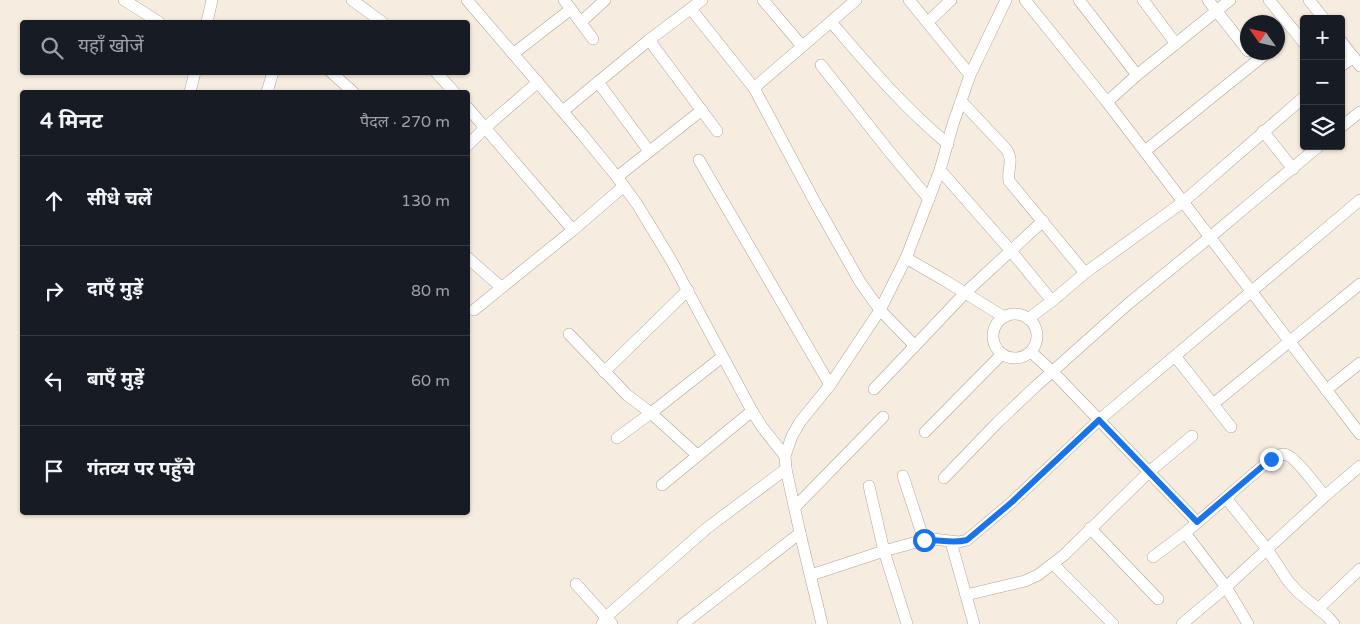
<!DOCTYPE html>
<html lang="hi">
<head>
<meta charset="utf-8">
<style>
	:root { --surface:#171b24; --page:#242831; --text:#f1f3f6; --muted:#9ea1a6; --line:#363941 }
	body { margin:0; font-family:"Varela Round","Noto Sans Devanagari",sans-serif; background:var(--page); color:var(--text) }
	.controls { position:absolute; right:15px; top:15px; display:grid; overflow:hidden; border-radius:5px; box-shadow:0 1px 4px #0004 }
	.controls button { width:45px; height:45px; display:grid; place-items:center; padding:0; border:0; border-bottom:1px solid var(--line); background:var(--surface); color:var(--text); font:25px sans-serif }
	.compass { position:absolute; left:1240px; top:15px; width:45px; height:45px; border-radius:50%; background:var(--surface); box-shadow:0 1px 4px #0004; rotate:304deg }
	.stop { position:absolute; width:15px; height:15px; margin:-11px; border:4px solid #1a73e8; border-radius:50%; background:#fff }
	.stop.end { background:#1a73e8; border-color:#fff; box-shadow:0 1px 5px #0008 }
	.list { margin:0; padding:0; list-style:none }
	h2 { display:flex; justify-content:space-between; align-items:center; height:65px; margin:0; padding:0 20px; font-size:21px }
	h2 small { font-size:16px; font-weight:400; color:var(--muted) }
	.list li { display:grid; grid-template-columns:32px 1fr auto; gap:15px; align-items:center; box-sizing:border-box; height:90px; padding:0 20px; border-top:1px solid var(--line) }
	.list b { display:block; font-size:19px; white-space:nowrap }
	.list em { font-size:16px; font-style:normal; color:var(--muted) }
	.icon { flex:none; width:28px; height:28px; fill:none; stroke:currentColor; stroke-width:2; stroke-linecap:round; stroke-linejoin:round }
	.map { position:relative; flex:none; width:1360px; height:624px; overflow:hidden }
	.search { position:absolute; background:var(--surface); box-shadow:0 1px 4px #0004; left:20px; top:20px; width:450px; height:55px; display:flex; align-items:center; gap:12px; box-sizing:border-box; padding:0 18px; border-radius:5px; color:var(--muted); font-size:19px }
	.panel { position:absolute; background:var(--surface); box-shadow:0 1px 4px #0004; left:20px; top:90px; width:450px; height:425px; border-radius:5px }
	.map>svg:first-child { display:block }
	.lines { fill:none; stroke-linecap:round; stroke-linejoin:round }
	.minor-casing { stroke:#aea498; stroke-width:12 }
	.minor { stroke:#fff; stroke-width:11 }
	.route { stroke:#1a73e8; stroke-width:6 }
</style>
</head>
<body>
<div class="map">
<svg width="1360" height="624" viewBox="0 0 1360 624">
	<rect width="100%" height="100%" fill="#f7ece0"/>
	<g class="lines">
		<defs>
			<g id="minor">
				<polyline points="124,0 159,22"/>
				<polyline points="352,0 382,22"/>
				<polyline points="467,0 582,134 617,177 637,204 671,260 752,411 762,427 785,456"/>
				<polyline points="564,0 593,39"/>
				<polyline points="763,0 802,46"/>
				<polyline points="909,0 970,75"/>
				<polyline points="1025,0 1107,102 1360,434"/>
				<polyline points="1079,0 1137,75"/>
				<polyline points="1143,0 1176,44"/>
				<polyline points="1208,0 1248,51"/>
				<polyline points="1269,0 1304,43"/>
				<polyline points="1309,0 1324,19"/>
				<polyline points="691,9 754,88 816,204 860,282 880,310 915,346"/>
				<polyline points="207,22 212,0"/>
				<polyline points="581,22 605,0"/>
				<path d="M 831,22 C 868,65 904,108 948,144"/>
				<polyline points="928,22 951,0"/>
				<polyline points="649,40 717,131"/>
				<polyline points="1341,41 1360,66"/>
				<polyline points="513,54 571,9"/>
				<polyline points="821,65 892,155 929,199"/>
				<polyline points="1341,66 1354,57"/>
				<polyline points="331,72 353,92"/>
				<polyline points="436,72 454,92"/>
				<polyline points="598,82 649,151"/>
				<polyline points="754,88 856,0"/>
				<polyline points="190,92 195,72"/>
				<polyline points="267,92 273,72"/>
				<path d="M 961,101 L 1007,150 C 1014,162 1007,168 1009,181 L 1085,273"/>
				<polyline points="1107,102 1137,75 1230,0"/>
				<polyline points="468,108 573,230"/>
				<polyline points="563,111 649,40 702,0"/>
				<polyline points="1341,127 1360,112"/>
				<polyline points="1263,131 1293,169"/>
				<polyline points="468,145 486,127 538,82"/>
				<polyline points="1145,151 1268,52"/>
				<polyline points="699,160 830,385"/>
				<polyline points="940,170 1011,251 1052,301"/>
				<polyline points="617,177 702,110"/>
				<polyline points="468,258 501,287"/>
				<polyline points="906,258 944,280 1004,317"/>
				<polyline points="474,310 573,230 624,186"/>
				<circle cx="1015" cy="336" r="22"/>
				<polyline points="1028,319 1052,301 1085,273 1183,202 1304,97"/>
				<polyline points="569,334 627,395 651,413 697,455"/>
				<polyline points="1031,352 1053,372 1197,522"/>
				<polyline points="1175,356 1231,427"/>
				<polyline points="604,372 688,290"/>
				<polyline points="874,389 965,293 1043,221"/>
				<polyline points="1326,390 1360,363"/>
				<polyline points="1213,404 1360,284"/>
				<polyline points="925,432 1002,354"/>
				<polyline points="617,438 651,413 722,357"/>
				<polyline points="903,476 924,540"/>
				<polyline points="944,478 997,423 1035,387 1128,304 1210,237 1319,146"/>
				<polyline points="662,485 752,411"/>
				<polyline points="869,486 884,551 907,624"/>
				<polyline points="1226,498 1267,549 1288,581 1298,592 1328,617 1334,624"/>
				<polyline points="795,507 883,417"/>
				<polyline points="1090,528 1158,599"/>
				<polyline points="1185,533 1226,587 1248,624"/>
				<polyline points="951,542 974,624"/>
				<path d="M 1153,557 L 1185,533 L 1271,459 C 1276,456 1281,453 1287,455 C 1295,457 1318,488 1325,496"/>
				<polyline points="1053,564 1113,624"/>
				<polyline points="811,575 884,551 924,540 933,539 959,542 967,540 1012,502 1099,420 1360,200"/>
				<polyline points="576,584 612,624"/>
				<polyline points="966,595 1025,581 1038,575 1064,555 1149,472 1192,436"/>
				<polyline points="1318,609 1360,569"/>
				<polyline points="602,624 606,617 707,528 786,469"/>
				<polyline points="683,624 800,533"/>
				<polyline points="822,624 800,533 786,469 785,456 792,436 800,422 830,385 880,310 906,258 940,170 953,124 970,75 1006,0"/>
				<polyline points="1182,624 1226,587 1325,496 1360,466"/>
			</g>
		</defs>
		<use href="#minor" class="minor-casing"/>
		<use href="#minor" class="minor"/>
	</g>
	<g class="lines">
		<path class="route" d="M 924,540 C 938,539 952,544 967,540 L 1012,502 L 1099,420 L 1197,522 L 1271,459"/>
	</g>
</svg>
<div class="controls">
<button>+</button>
<button>−</button>
<button><svg class="icon" aria-label="layers" viewBox="0 0 24 24"><path d="M12 4l9 5-9 5-9-5zM3 14l9 5 9-5"/></svg></button>
</div>
<svg class="compass" viewBox="-18 -18 36 36"><path d="M0-13l5 13h-10z" fill="#e53935"/><path d="M0 13l5-13h-10z" fill="#9ea1a6"/></svg>
<div class="stop" style="left:924px;top:540px"></div>
<div class="stop end" style="left:1271px;top:459px"></div>
<div class="search"><svg class="icon" aria-label="search" viewBox="0 0 24 24"><circle cx="10" cy="10" r="6"/><path d="M15 15l6 6"/></svg>यहाँ खोजें</div>
<section class="panel">
<h2>4 मिनट<small>पैदल · 270 m</small></h2>
<ul class="list">
<li><svg class="icon" aria-label="ahead" viewBox="0 0 24 24"><path d="M12 20V5M6 11l6-6 6 6"/></svg><div><b>सीधे चलें</b></div><em>130 m</em></li>
<li><svg class="icon" aria-label="right" viewBox="0 0 24 24"><path d="M7 20v-9h11M14 6l5 5-5 5"/></svg><div><b>दाएँ मुड़ें</b></div><em>80 m</em></li>
<li><svg class="icon" aria-label="left" viewBox="0 0 24 24"><path d="M17 20v-9H6M10 6l-5 5 5 5"/></svg><div><b>बाएँ मुड़ें</b></div><em>60 m</em></li>
<li><svg class="icon" aria-label="arrive" viewBox="0 0 24 24"><path d="M6 21V4h12l-3 4 3 4H6"/></svg><div><b>गंतव्य पर पहुँचे</b></div></li>
</ul>
</section>
</div>
</body>
</html>
